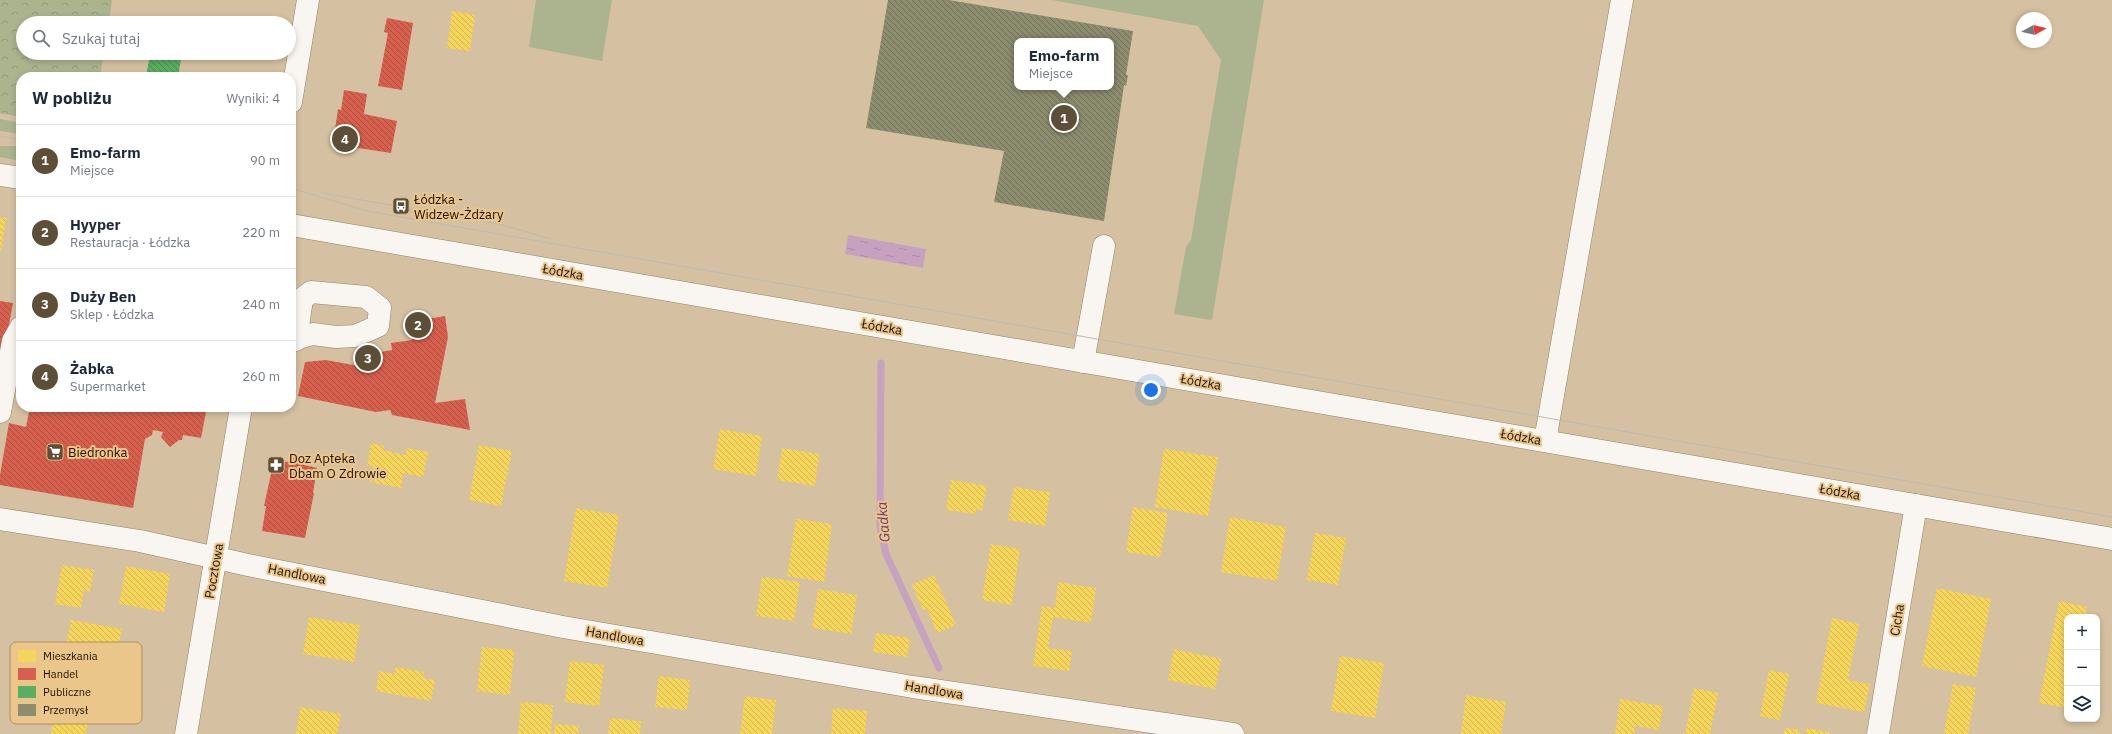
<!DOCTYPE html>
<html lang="pl">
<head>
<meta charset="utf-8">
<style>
	:root { --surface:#fff; --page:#f2f2f3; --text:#1f2937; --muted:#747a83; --line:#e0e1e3; --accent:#5d4e38 }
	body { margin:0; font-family:"IBM Plex Sans",sans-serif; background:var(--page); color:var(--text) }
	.controls { position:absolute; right:12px; bottom:12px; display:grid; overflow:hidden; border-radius:8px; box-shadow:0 2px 6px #0003 }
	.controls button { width:36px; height:36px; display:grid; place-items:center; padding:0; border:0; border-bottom:1px solid var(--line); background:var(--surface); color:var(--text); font:20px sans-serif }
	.compass { position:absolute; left:2016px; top:12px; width:36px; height:36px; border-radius:50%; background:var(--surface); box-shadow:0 2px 6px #0003; rotate:82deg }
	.you { position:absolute; left:1151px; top:390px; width:14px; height:14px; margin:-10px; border:3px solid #fff; border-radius:50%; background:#1a73e8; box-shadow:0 0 0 6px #1a73e833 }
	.badge { display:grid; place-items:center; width:26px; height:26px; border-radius:50%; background:var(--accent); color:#fff; font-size:13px; font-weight:700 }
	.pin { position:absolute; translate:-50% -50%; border:2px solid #fff; box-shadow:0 1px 4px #0006 }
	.popup { position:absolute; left:1014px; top:38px; width:100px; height:52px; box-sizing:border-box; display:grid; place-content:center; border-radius:8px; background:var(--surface); filter:drop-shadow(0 1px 3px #0005); font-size:13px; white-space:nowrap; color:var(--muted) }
	.popup b { font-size:15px; color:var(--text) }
	.popup::after { content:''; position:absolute; left:50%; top:100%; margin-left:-8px; border:8px solid transparent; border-top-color:var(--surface) }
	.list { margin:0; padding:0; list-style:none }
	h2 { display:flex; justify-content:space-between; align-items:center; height:52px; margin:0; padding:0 16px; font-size:17px }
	h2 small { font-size:13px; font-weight:400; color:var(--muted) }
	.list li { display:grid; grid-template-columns:26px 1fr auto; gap:12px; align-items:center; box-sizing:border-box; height:72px; padding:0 16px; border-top:1px solid var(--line) }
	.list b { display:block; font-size:15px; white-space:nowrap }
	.list p { margin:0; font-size:13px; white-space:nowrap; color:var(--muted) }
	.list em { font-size:13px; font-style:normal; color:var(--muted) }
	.icon { flex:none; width:22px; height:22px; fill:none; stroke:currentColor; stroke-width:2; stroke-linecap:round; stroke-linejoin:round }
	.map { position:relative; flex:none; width:2112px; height:734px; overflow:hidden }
	.search { position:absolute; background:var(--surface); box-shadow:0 2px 6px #0003; left:16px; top:16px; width:280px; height:44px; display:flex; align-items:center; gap:10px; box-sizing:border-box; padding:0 14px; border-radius:22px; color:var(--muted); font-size:15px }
	.panel { position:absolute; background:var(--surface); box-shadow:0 2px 6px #0003; left:16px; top:72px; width:280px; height:340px; border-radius:16px }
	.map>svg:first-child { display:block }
	.green { fill:#abb48e }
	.park { fill:url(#park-crowns) }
	.water { fill:url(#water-ripples) }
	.homes { fill:url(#homes-back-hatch) }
	.shops { fill:url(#shops-back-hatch) }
	.public { fill:url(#public-back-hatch) }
	.industry { fill:url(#industry-back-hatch); fill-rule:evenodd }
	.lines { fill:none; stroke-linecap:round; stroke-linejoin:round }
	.stream { stroke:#c7a2c0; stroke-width:7 }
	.minor-casing { stroke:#918268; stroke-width:23 }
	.major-casing { stroke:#918268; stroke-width:23 }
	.minor { stroke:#f9f6f1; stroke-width:22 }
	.major { stroke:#f9f6f1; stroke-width:22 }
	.tram { stroke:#beb9b1; stroke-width:1 }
	.labels { text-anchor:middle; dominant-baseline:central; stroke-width:4; stroke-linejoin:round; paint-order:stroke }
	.poi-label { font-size:13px; fill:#1d1000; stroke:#ebc68b; text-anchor:start }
	.street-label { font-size:13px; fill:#1d1000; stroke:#ebc68b }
	.water-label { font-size:14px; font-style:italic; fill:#6a3379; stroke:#ebc68b }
	.key { fill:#ebc68b; stroke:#ad8f61; stroke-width:1 }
	.key-label { font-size:11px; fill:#1d1000 }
</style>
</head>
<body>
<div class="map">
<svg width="2112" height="734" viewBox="0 0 2112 734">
	<defs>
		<pattern id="park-crowns" width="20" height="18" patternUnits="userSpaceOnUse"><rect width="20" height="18" fill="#abb48e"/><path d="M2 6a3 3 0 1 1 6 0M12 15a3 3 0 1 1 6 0" fill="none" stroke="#939a79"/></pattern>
		<pattern id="water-ripples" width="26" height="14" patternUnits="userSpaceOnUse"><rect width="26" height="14" fill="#c7a2c0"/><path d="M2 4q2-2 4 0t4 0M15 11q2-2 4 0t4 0" fill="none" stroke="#aa8aa3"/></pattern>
		<pattern id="homes-back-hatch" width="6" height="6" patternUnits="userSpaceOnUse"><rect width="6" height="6" fill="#f6d55c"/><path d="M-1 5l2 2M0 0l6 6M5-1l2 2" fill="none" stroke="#d2b64e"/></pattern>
		<pattern id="shops-back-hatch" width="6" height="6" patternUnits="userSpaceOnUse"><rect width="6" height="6" fill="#d6604d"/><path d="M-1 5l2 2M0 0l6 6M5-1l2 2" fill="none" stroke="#ad4e3e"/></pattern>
		<pattern id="public-back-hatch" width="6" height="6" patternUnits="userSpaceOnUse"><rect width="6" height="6" fill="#5aae61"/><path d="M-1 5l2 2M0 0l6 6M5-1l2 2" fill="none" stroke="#4a8c4e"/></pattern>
		<pattern id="industry-back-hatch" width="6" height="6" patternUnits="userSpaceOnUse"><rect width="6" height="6" fill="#8c8c6e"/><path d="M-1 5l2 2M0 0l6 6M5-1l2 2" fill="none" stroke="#727158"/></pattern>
	</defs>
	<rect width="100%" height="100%" fill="#d5c1a1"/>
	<g class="green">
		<polygon points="536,0 612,0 602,61 529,47"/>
		<polygon points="1052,0 1264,0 1212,320 1174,314 1186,247 1191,240 1221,60 1198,26"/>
		<polygon points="0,119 21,123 21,134 0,131"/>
		<polygon points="0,146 21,146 21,161 0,157"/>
	</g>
	<polygon class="park" points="0,0 112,0 109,23 23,23 23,53 104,53 100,77 21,77 21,117 0,113"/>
	<polygon class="water" points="848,235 926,249 923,268 845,254"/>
	<g class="homes">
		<polygon points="452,11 475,15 470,51 447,48"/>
		<polygon points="0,217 6,218 1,251 0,251"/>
		<polygon points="720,429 762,436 756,476 713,469"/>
		<polygon points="371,443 384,446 383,450 405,455 407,448 428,452 423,477 403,473 401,488 370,482 373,466 367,465"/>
		<polygon points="479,445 512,451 501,506 469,500"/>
		<polygon points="782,448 819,454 815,486 777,480"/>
		<polygon points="1164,449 1218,457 1208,516 1155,507"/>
		<polygon points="951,480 987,486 982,511 976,509 975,514 946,510"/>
		<polygon points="1014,487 1050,492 1045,526 1008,520"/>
		<polygon points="1133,507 1168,513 1160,557 1126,552"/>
		<polygon points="576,508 619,515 607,588 564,581"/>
		<polygon points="1230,517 1286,527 1277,581 1221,572"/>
		<polygon points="796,519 832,524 824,582 787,576"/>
		<polygon points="1315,533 1346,538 1338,585 1307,580"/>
		<polygon points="991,544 1020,549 1012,605 982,600"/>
		<polygon points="62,565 94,570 90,592 84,590 81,608 55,604"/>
		<polygon points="126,566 170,574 164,612 119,604"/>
		<polygon points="934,575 956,625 937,633 927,609 923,610 912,585"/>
		<polygon points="762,577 800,582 794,621 756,616"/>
		<polygon points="1058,582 1096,588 1091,623 1053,617 1048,648 1072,651 1069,671 1033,666 1042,606 1055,608"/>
		<polygon points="1937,588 1991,599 1976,677 1922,666"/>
		<polygon points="818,589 857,595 851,634 812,628"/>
		<polygon points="2059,601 2087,607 2085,617 2067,617 2067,708 2039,703"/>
		<polygon points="309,617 360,625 354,662 303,654"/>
		<polygon points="1832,618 1859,624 1848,680 1870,684 1864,712 1816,703"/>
		<polygon points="71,620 122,629 114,671 63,661"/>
		<polygon points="876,633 910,638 907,657 873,652"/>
		<polygon points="482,647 514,650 510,695 477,691"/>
		<polygon points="1174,649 1221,659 1215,689 1168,680"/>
		<polygon points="1340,656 1384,663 1375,718 1331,711"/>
		<polygon points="570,661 604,665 599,706 565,702"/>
		<polygon points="396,667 424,672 423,678 435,680 431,701 376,691 379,671 394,674"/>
		<polygon points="1769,670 1789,674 1780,720 1760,716"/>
		<polygon points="659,676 690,680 687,710 655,707"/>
		<polygon points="1953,684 1976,688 1968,734 1944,734"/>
		<polygon points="1694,688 1718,693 1710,734 1685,734"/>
		<polygon points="1466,695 1506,702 1501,734 1461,734"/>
		<polygon points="745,696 776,700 772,734 740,734"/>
		<polygon points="1620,699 1663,706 1659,730 1635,726 1634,734 1615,734"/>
		<polygon points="521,702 553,705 551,734 518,734"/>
		<polygon points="300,707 341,714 337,734 296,734"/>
		<polygon points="833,708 867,711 865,734 831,734"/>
		<polygon points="55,714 88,721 85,734 51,734"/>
		<polygon points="610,718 641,721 640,734 608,734"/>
		<polygon points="555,724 579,726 578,734 554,734"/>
		<polygon points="1785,728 1800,730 1799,734 1784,734"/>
		<polygon points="1807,728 1832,733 1831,734 1806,734"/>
	</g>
	<g class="shops">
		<polygon points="387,18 413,23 402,90 378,86 388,33 384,32"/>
		<polygon points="344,90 367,94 364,114 397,121 391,153 345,146 335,130 338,109 341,110"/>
		<polygon points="0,301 13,303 1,368 0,368"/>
		<polygon points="445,316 448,337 435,403 465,399 470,430 392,415 390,410 376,412 298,396 305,362 326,360 364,367 362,355 392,350 391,343 412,340 410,322"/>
		<polygon points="30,407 207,407 201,438 183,435 182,440 179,440 170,447 161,437 163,432 153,430 152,435 145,439 133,508 0,485 0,475 9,423 26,427"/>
		<polygon points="296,455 304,465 317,468 313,493 314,493 305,538 262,531 266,506 264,506 274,460 287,462"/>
	</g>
	<polygon class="public" points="150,54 165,54 181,59 178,77 146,77"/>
	<path class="industry" d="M 888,0 L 949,0 L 1133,31 L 1126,75 L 1128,75 L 1126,86 L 1124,85 L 1104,221 L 994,202 L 1004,151 L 866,128 ZM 1017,41 L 1111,41 L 1111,87 L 1017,87 Z"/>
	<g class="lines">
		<polyline class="stream" points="881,363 880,526 886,554 939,668"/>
		<defs>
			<g id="minor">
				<polyline points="291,102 308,0"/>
				<polyline points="291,340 313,334 336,337 355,336 378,326 380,308 366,297 311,292 302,299 296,340"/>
				<polyline points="1083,362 1104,246"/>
				<polyline points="0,412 13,341 21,327"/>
				<polyline points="1545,441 1622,0"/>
				<polyline points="0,519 140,541 248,565 563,627 913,687 1233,734"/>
				<polyline points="186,734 241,407"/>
				<polyline points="1878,734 1916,505"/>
			</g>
			<g id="major">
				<polyline points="0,175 21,178"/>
				<polyline points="291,225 2112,539"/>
			</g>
		</defs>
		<use href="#minor" class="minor-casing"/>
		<use href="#major" class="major-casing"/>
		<use href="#minor" class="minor"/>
		<use href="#major" class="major"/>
		<g class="tram">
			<polyline points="0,136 21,140"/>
			<polyline points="291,188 367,211 2112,517"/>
			<polyline points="322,193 499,224 551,239"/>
		</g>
	</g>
	<defs>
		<symbol id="bus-square" viewBox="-11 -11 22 22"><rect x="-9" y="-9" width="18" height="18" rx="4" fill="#5d4e38" stroke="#ebc68b"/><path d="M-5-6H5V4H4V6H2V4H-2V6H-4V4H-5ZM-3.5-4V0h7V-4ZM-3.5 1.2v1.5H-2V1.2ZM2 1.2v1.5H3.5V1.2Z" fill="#fff"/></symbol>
		<symbol id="supermarket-square" viewBox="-11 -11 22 22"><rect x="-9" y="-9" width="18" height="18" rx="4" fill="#5d4e38" stroke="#ebc68b"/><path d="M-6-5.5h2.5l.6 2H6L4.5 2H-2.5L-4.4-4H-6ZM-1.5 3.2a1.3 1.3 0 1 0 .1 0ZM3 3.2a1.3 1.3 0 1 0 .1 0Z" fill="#fff"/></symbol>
		<symbol id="pharmacy-square" viewBox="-11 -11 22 22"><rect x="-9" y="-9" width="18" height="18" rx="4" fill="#5d4e38" stroke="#ebc68b"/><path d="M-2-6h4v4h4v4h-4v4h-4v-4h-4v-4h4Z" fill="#fff"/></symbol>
	</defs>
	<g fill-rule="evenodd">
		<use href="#bus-square" x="391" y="196" width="20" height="20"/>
		<use href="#supermarket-square" x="45" y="442" width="20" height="20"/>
		<use href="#pharmacy-square" x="266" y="455" width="20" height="20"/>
	</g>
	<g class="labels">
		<g class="poi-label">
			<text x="414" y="199">Łódzka -<tspan x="414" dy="15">Widzew-Żdżary</tspan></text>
			<text x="68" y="452">Biedronka</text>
			<text x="289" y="458">Doz Apteka<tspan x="289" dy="15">Dbam O Zdrowie</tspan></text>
		</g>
		<g class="street-label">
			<text transform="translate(563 272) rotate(10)">Łódzka</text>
			<text transform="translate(882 327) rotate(10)">Łódzka</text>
			<text transform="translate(1201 382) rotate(10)">Łódzka</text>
			<text transform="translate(1521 437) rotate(10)">Łódzka</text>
			<text transform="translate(1840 492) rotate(10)">Łódzka</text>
			<text transform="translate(214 571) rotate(-80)">Pocztowa</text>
			<text transform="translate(297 574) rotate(11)">Handlowa</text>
			<text transform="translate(1897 620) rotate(-81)">Cicha</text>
			<text transform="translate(615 636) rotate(10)">Handlowa</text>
			<text transform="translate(934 690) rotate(9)">Handlowa</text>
		</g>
		<g class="water-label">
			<text transform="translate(883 522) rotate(-95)">Gadka</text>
		</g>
	</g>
	<rect x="10" y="642" width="132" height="82" rx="6" class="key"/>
	<rect x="18" y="650" width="18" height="12" fill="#f6d55c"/>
	<rect x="18" y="668" width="18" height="12" fill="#d6604d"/>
	<rect x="18" y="686" width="18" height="12" fill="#5aae61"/>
	<rect x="18" y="704" width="18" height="12" fill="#8c8c6e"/>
	<g class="key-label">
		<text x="43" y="660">Mieszkania</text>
		<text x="43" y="678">Handel</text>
		<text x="43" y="696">Publiczne</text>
		<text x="43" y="714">Przemysł</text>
	</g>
</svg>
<div class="controls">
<button>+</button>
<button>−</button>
<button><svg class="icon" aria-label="layers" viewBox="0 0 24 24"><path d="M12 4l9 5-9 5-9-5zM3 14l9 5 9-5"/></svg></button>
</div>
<svg class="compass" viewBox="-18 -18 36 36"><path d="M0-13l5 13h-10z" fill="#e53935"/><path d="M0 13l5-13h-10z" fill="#747a83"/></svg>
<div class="you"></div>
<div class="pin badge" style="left:1064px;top:118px">1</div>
<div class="popup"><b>Emo-farm</b>Miejsce</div>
<div class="pin badge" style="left:418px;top:325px">2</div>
<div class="pin badge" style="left:368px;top:358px">3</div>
<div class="pin badge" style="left:345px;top:139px">4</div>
<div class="search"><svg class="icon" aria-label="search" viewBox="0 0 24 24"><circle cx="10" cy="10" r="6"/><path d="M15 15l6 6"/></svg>Szukaj tutaj</div>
<section class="panel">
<h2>W pobliżu<small>Wyniki: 4</small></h2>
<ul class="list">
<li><span class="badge">1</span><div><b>Emo-farm</b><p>Miejsce</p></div><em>90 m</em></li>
<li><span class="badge">2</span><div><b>Hyyper</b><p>Restauracja · Łódzka</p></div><em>220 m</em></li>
<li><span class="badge">3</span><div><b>Duży Ben</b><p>Sklep · Łódzka</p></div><em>240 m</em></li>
<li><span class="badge">4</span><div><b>Żabka</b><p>Supermarket</p></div><em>260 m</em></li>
</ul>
</section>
</div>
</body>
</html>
